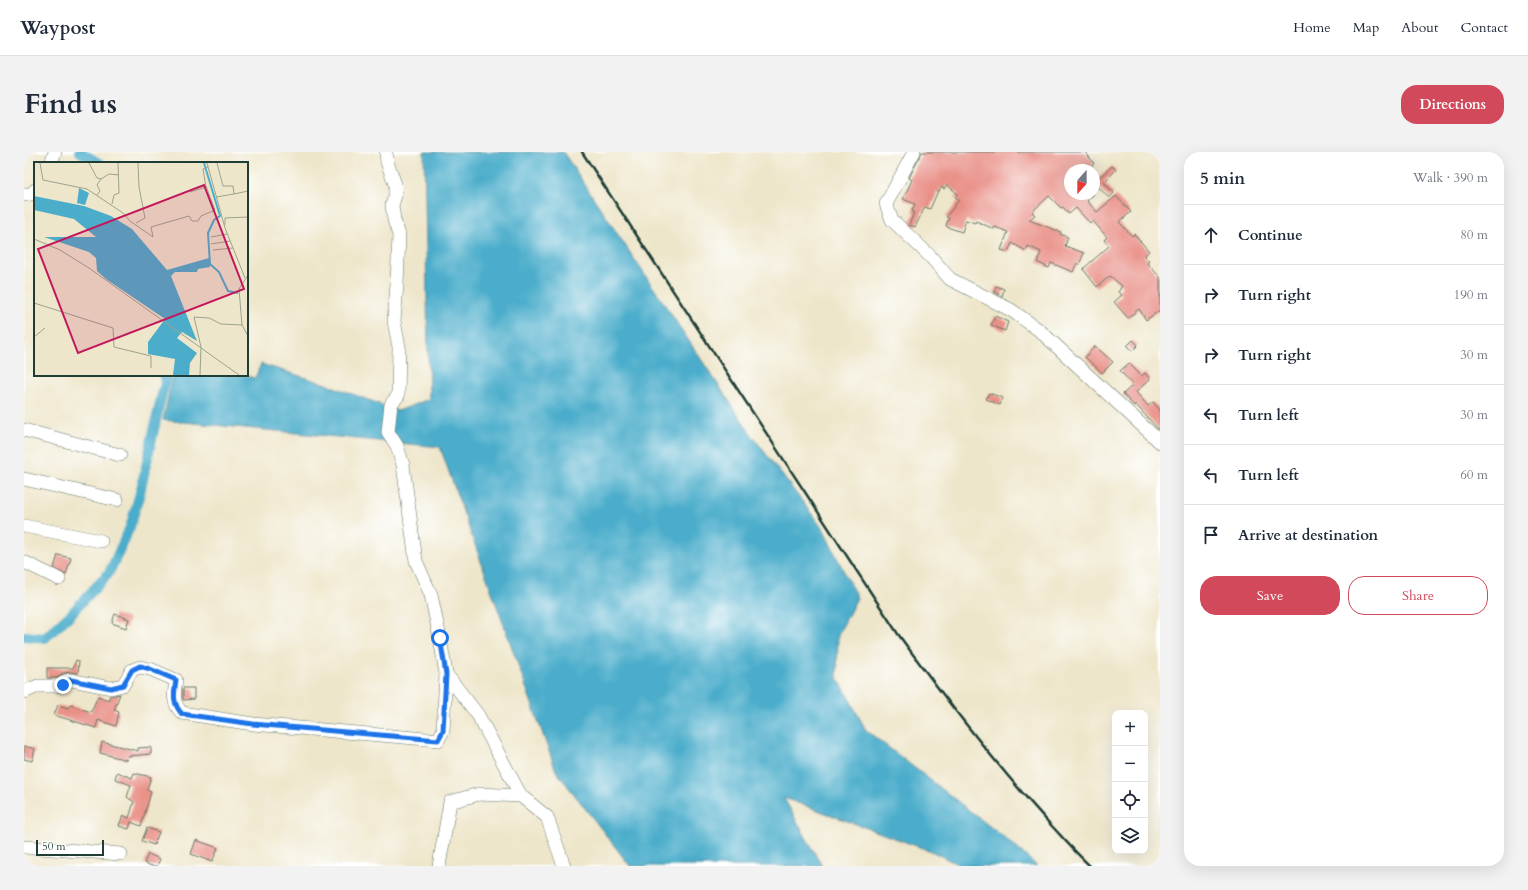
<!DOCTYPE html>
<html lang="en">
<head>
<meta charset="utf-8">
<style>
	:root { --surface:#fff; --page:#f2f2f3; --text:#1f2937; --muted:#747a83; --line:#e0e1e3; --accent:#d1495b }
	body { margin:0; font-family:Cardo,serif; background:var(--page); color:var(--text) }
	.controls { position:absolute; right:12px; bottom:12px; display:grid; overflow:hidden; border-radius:8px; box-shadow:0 4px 16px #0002 }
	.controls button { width:36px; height:36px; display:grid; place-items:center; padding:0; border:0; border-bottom:1px solid var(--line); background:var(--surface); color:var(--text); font:20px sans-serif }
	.compass { position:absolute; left:1040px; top:12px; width:36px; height:36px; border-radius:50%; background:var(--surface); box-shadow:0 4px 16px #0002; rotate:201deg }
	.scale { position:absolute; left:12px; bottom:10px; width:68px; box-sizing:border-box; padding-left:4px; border:2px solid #1f3d34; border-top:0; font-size:11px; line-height:14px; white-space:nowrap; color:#1f3d34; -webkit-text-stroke:3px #fff; paint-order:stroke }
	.stop { position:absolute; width:12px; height:12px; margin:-9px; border:3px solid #1a73e8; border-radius:50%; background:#fff }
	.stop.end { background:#1a73e8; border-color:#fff; box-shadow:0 1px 4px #0008 }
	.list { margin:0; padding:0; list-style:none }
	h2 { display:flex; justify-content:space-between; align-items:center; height:52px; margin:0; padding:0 16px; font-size:17px }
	h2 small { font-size:13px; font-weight:400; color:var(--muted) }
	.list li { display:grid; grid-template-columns:26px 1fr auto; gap:12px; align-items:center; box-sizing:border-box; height:60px; padding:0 16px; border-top:1px solid var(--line) }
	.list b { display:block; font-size:15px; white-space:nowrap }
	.list em { font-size:13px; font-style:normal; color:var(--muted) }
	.actions { display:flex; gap:8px; padding:12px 16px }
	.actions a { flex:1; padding:9px 0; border:1px solid var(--accent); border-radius:16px; text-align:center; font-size:14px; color:var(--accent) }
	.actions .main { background:var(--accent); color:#fff }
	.icon { flex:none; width:22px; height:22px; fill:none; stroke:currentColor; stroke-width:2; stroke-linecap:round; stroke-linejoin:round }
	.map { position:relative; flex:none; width:1136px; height:714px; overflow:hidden; border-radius:16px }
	header { display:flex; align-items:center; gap:24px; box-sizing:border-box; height:56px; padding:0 20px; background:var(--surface); border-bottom:1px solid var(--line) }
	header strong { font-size:19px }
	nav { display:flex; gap:22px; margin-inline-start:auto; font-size:14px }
	.intro { display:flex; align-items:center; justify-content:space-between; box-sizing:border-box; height:96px; padding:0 24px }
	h1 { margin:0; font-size:28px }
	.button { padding:10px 18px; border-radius:16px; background:var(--accent); color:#fff; font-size:14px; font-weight:700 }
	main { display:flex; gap:24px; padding:0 24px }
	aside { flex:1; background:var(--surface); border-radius:16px; box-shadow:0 4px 16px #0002 }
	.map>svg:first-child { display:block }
	.water { fill:#4cadcb; stroke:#367580 }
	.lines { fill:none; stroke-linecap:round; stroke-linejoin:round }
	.canal { stroke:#4cadcb; stroke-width:10 }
	.building { fill:#e99087 }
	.minor-casing { stroke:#677868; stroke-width:14 }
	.minor { stroke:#fff; stroke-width:13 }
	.rail { stroke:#1f3d34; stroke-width:2.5 }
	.route { stroke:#1a73e8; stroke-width:5 }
	.inset-river { fill:none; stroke:#4cadcb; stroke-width:2 }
	.inset-road { fill:none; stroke:#9ba28e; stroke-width:1 }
	.view { fill:#c2185b; fill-opacity:0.15; stroke:#c2185b; stroke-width:2 }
	.inset-edge { fill:none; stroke:#1f3d34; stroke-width:2 }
</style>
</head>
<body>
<header>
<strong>Waypost</strong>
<nav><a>Home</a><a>Map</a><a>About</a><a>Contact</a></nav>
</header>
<div class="intro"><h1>Find us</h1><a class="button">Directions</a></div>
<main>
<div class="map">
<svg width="1136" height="714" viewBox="0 0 1136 714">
	<rect width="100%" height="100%" fill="#fff"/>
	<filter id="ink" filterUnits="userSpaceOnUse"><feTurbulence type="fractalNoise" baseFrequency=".025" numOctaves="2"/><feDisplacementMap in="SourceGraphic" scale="8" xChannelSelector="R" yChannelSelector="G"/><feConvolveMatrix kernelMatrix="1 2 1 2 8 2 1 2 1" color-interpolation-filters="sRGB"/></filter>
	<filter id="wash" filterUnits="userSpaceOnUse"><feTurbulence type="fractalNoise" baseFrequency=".012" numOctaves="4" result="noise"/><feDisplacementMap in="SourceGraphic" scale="16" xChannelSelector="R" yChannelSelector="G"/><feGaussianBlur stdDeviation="0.9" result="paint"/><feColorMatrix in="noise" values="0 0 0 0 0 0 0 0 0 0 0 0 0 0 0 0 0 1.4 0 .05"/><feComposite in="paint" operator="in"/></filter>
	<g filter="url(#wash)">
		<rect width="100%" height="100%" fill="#eee6ca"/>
		<polygon class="water" points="400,0 539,0 727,282 799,377 833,446 814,483 813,524 842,578 986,690 1013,714 937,714 909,700 760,646 798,714 606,714 532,619 416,295 139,268 149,223 218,223 231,226 237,212 302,232 374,259 405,247"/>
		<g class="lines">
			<g class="canal">
				<polyline points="56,0 75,11"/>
				<polyline points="0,484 21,486 45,464 85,421 106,375 116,341 137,246 142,228 140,223"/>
			</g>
		</g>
		<g id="blocks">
			<g class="building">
				<polygon points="898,0 1061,0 1070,11 1064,18 1046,18 1046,27 1042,30 1046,35 1046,42 1070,42 1063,49 1073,60 1092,44 1107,60 1095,70 1108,84 1110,82 1125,99 1120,104 1125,109 1123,111 1136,125 1136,158 1122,168 1115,157 1104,166 1090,150 1098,143 1094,140 1098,134 1086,124 1073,135 1059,117 1085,94 1080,88 1083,85 1068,68 1066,71 1052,56 1045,62 1039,55 1037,56 1025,44 1008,60 1011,63 1005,68 1037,80 1036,82 1044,85 1041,94 1060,101 1055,113 1053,111 1049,120 1027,111 1025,116 1013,110 1017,100 1004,94 1002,99 988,91 984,100 977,98 984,80 971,75 970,77 952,69 951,71 942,68 938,80 923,75 922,73 925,66 922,65 935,48 931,45 934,42 923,33 920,37 917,35 915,40 914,39 906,57 901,55 891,75 885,73 890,60 888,59 891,52 879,47 888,28 885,26"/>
				<polygon points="1088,14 1092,18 1080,30 1090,41 1085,46 1070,30"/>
				<polygon points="972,134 980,137 978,144 970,140"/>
				<polygon points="971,164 984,170 981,179 967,173"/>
				<polygon points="1109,188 1114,193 1108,199 1103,194"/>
				<polygon points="1071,194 1089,210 1078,221 1061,205"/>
				<polygon points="1105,211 1117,224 1121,221 1126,227 1112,240 1124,254 1129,250 1136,258 1136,279 1111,252 1110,254 1099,242 1109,233 1096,219"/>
				<polygon points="965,241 979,246 976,253 962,247"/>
				<polygon points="34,403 47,406 42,423 30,416"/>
				<polygon points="91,462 105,467 102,476 88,471"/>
				<polygon points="52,508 55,509 54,521 46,520 37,522 34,526 23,526 23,516 49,516"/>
				<polygon points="159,536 170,536 170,547 159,548"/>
				<polygon points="96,542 90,558 95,560 92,574 74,568 72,576 30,563 34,553 44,556 46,553 67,560 74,544 84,548 86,544"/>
				<polygon points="78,590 114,599 114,596 127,595 127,602 104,604 103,608 76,601"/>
				<polygon points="0,594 11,597 8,609 0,607"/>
				<polygon points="93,620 108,626 110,621 127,625 123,637 123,638 127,640 117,674 107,670 105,677 95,674 99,663 105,666 110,650 103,645 107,633 91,627"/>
				<polygon points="123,676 135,680 130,693 118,689"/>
				<polygon points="172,688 194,696 188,710 167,702"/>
				<polygon points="124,702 136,707 133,714 128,714 120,711"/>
			</g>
		</g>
	</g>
	<g filter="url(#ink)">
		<use href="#blocks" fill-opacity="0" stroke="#677868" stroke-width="1"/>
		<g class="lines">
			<defs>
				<g id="minor">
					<polyline points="890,0 862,52 868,68 906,104 926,127 987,158 1015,178 1136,290"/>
					<polyline points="27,11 31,0"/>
					<polyline points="0,43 7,42 11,38"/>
					<polyline points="0,278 96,303"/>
					<polyline points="0,327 93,348"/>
					<polyline points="0,374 77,389"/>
					<polyline points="0,410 35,427"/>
					<polyline points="422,522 454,563 497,644 523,665 540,714"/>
					<path d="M 0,540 L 14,534 L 32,534 L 39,533 L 41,529 L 47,528 L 87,536 L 99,533 L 108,518 L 116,515 L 126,517 L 152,528 C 150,542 148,551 158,561 L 229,572 L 414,588 L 419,579 L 422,522 L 416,486 L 407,443 L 392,409 L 379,313 L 373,294 L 364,280 L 367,252 L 374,244 L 375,195 L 370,169 L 373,132 L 375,83 L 370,68 L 368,53 L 371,44 L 371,32 L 363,10 L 362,0"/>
					<polyline points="0,695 97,702"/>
					<polyline points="415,714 426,650 455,642 497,644"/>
				</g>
			</defs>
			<use href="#minor" class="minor-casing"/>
			<use href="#minor" class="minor"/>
			<path class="rail" d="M 558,0 L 874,482 C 922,548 971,612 1026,672 C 1039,686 1052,701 1066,714"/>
		</g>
	</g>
	<g class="lines" filter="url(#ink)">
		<path class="route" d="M 39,533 L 41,529 L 47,528 L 87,536 L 99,533 L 108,518 L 116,514 L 126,517 L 152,528 C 150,542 148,551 158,562 L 229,572 L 414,588 L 419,579 L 422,522 L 416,486"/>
	</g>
	<g transform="translate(10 10)">
		<rect width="214" height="214" fill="#eee6ca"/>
		<path d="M 45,26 L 55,31 L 51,43 L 43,41 ZM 0,34 L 50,44 L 77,54 L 98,67 L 133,108 L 175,96 L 176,105 L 164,107 L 163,110 L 141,110 L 137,114 L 163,179 L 148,170 L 143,176 L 163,191 L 156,201 L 155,213 L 139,213 L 141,197 L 114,192 L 114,180 L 131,157 L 72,117 L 63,109 L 62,96 L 55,90 L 10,75 L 62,75 L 40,57 L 0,48 Z" fill="#4cadcb"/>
		<path class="inset-river" d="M 170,1 L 186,54 L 180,58 L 174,71 L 176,102 L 185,110 L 194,129 L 204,131"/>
		<path class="inset-road" d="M 6,1 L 9,18 L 53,27 L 89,51 L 96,59 L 119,75M 55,1 L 63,16 L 67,17 L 75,12 L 85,13M 173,1 L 191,66 L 211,116M 183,1 L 189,24 L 199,24 L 200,32 L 214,29M 156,30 L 172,25 L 169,7 L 174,5M 63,33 L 66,29 L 63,23 L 67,17M 182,35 L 200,32M 78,42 L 80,33 L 85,31 L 84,1M 102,61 L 111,56 L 105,25 L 104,1M 191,63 L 191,56 L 214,55M 119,75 L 117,65 L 155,54 L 158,59 L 164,59 L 167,54 L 181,48 L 172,24M 177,75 L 193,72M 0,77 L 26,88 L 55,106 L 205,213M 177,82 L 196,79M 179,88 L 199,86M 214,113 L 205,127 L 208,163 L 214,174M 0,141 L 79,166 L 80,185 L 117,194 L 117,206M 0,175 L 11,166M 166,213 L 167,185 L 160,155 L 175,156 L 187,162 L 208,163"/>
		<path class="view" d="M 170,23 L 210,127 L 44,191 L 4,87 Z"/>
		<rect width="214" height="214" class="inset-edge"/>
	</g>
</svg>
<div class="controls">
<button>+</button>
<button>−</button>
<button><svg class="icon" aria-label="locate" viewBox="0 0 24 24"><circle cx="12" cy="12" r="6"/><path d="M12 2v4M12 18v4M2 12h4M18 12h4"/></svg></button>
<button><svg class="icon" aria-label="layers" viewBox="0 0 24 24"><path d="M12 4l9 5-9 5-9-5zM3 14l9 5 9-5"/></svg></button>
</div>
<svg class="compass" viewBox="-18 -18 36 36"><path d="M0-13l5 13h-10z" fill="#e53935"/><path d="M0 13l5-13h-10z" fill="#747a83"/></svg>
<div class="scale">50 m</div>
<div class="stop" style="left:416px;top:486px"></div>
<div class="stop end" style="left:39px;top:533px"></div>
</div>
<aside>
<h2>5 min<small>Walk · 390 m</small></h2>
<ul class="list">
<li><svg class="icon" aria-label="ahead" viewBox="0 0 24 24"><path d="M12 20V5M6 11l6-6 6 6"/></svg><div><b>Continue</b></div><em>80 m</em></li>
<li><svg class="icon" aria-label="right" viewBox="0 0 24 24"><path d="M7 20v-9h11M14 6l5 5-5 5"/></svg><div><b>Turn right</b></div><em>190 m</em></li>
<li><svg class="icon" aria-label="right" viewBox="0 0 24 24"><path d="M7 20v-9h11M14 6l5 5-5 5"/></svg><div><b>Turn right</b></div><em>30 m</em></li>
<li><svg class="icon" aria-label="left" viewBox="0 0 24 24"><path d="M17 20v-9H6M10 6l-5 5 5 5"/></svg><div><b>Turn left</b></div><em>30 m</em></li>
<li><svg class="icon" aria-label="left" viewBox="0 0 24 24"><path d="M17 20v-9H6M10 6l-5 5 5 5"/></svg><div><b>Turn left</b></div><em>60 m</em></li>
<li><svg class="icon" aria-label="arrive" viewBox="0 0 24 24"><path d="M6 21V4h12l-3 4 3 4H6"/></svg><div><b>Arrive at destination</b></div></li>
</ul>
<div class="actions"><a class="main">Save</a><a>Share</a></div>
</aside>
</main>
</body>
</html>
